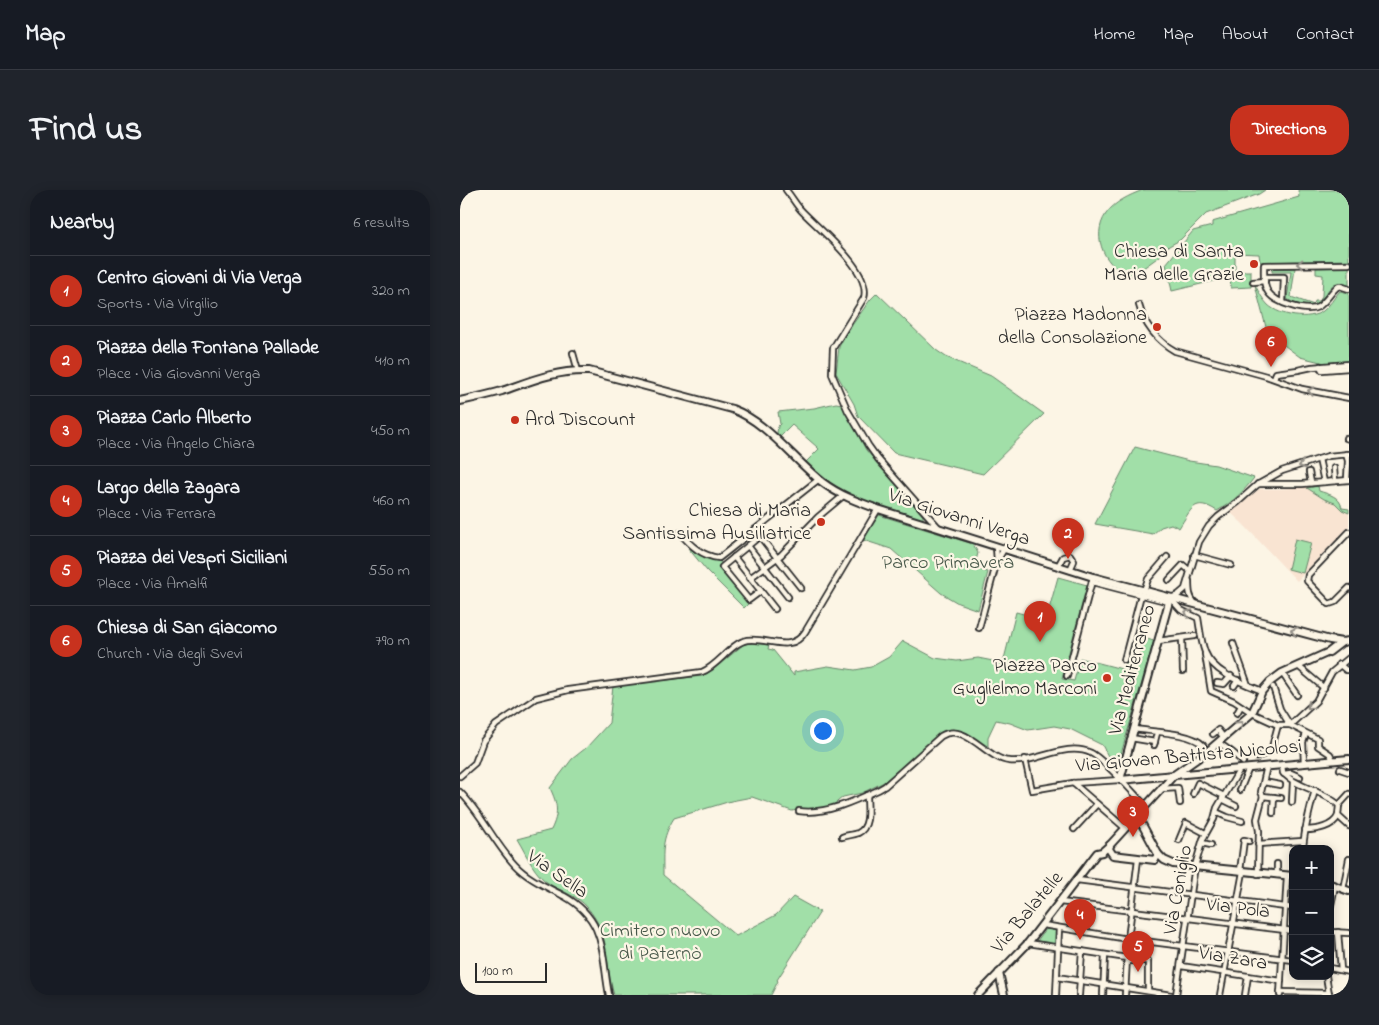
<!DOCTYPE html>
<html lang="en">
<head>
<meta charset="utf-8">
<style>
	:root { --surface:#171b24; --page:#20242c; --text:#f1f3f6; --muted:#9ea1a6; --line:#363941; --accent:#c8321e }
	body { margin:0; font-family:"Indie Flower",sans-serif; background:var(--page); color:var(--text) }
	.controls { position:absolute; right:15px; bottom:15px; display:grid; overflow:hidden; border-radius:10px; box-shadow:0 2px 12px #0003 }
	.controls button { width:45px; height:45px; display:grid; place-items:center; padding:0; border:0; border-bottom:1px solid var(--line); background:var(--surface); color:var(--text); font:25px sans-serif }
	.scale { position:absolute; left:15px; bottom:12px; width:72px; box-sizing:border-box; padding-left:5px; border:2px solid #2b2b2b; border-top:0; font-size:14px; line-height:18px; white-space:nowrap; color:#2b2b2b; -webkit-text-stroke:4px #fcf5e5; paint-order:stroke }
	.you { position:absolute; left:362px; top:540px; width:18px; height:18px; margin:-12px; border:4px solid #fff; border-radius:50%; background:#1a73e8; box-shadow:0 0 0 8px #1a73e833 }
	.badge { display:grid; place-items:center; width:32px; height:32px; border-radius:50%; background:var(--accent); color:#fff; font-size:16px; font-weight:700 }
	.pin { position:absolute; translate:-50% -41px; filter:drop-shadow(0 1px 2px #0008) }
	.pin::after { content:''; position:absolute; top:26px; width:18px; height:15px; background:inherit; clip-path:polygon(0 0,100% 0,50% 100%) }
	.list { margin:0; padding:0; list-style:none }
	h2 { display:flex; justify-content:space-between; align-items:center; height:65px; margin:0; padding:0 20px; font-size:21px }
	h2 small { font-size:16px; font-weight:400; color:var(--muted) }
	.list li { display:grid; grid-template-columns:32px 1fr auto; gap:15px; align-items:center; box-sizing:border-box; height:70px; padding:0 20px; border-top:1px solid var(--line) }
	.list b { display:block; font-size:19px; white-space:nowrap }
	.list p { margin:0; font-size:16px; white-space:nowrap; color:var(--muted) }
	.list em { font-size:16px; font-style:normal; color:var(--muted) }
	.icon { flex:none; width:28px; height:28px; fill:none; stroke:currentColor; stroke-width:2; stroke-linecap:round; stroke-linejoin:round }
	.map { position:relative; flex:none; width:889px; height:805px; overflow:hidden; border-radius:20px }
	header { display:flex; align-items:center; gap:30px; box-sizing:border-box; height:70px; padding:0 25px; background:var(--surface); border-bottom:1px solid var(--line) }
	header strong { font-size:24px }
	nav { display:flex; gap:28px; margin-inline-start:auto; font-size:18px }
	.intro { display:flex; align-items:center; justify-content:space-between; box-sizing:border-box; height:120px; padding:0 30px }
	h1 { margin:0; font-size:35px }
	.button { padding:12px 22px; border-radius:20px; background:var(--accent); color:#fff; font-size:18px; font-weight:700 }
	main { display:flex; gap:30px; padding:0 30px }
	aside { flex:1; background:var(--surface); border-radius:20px; box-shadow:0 2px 12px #0003 }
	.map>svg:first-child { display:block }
	.built { fill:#f9e4d2 }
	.green { fill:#a1dfa8; stroke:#66856a }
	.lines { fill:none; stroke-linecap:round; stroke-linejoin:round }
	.street-casing { stroke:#2b2b2b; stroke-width:8 }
	.secondary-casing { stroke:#2b2b2b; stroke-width:10 }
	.street { stroke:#fcf5e5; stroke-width:4.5 }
	.secondary { stroke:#fcf5e5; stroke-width:6 }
	.oneway { stroke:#949088 }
	.poi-dot { fill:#c8321e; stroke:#fcf5e5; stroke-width:2 }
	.labels { text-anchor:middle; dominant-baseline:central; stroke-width:4.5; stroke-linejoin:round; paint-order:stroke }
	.poi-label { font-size:20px; fill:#2b2b2b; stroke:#fcf5e5; text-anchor:end }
	.street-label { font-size:20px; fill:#2b2b2b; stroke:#fcf5e5 }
	.park-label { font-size:20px; fill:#48584a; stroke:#fcf5e5 }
</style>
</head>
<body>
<header>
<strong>Map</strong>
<nav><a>Home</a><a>Map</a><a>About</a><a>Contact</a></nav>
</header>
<div class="intro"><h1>Find us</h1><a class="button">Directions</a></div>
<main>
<aside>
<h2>Nearby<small>6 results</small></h2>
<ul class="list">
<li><span class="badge">1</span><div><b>Centro Giovani di Via Verga</b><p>Sports · Via Virgilio</p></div><em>320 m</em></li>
<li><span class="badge">2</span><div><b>Piazza della Fontana Pallade</b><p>Place · Via Giovanni Verga</p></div><em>410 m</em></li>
<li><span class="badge">3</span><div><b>Piazza Carlo Alberto</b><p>Place · Via Angelo Chiara</p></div><em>450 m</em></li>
<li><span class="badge">4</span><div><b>Largo della Zagara</b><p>Place · Via Ferrara</p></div><em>460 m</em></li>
<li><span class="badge">5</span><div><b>Piazza dei Vespri Siciliani</b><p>Place · Via Amalfi</p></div><em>550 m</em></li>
<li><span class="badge">6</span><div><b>Chiesa di San Giacomo</b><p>Church · Via degli Svevi</p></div><em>790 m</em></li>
</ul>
</aside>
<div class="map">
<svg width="889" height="805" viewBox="0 0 889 805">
	<rect width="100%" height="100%" fill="#fcf5e5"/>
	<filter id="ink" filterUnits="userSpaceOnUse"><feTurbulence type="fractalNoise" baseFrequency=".02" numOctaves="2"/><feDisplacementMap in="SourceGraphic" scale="10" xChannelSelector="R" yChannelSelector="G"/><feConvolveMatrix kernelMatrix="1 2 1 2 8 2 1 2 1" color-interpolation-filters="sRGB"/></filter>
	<g filter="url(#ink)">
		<polygon class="built" points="858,296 858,301 875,306 881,313 882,318 889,319 889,336 837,391 783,334 770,322 799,299 820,299"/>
		<g class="green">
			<path d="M 683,0 L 805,0 L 799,4 L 746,24 L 720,50 L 709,56 L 700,66 L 672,86 C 646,80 630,47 646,24 C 654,12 670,5 683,0 Z"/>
			<polygon points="838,0 889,0 889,70 800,72 799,64 775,63 775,81 791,81 791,97 771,98 770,87 712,101 706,74 733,41 752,36 752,32 839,7"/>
			<path d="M 889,77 L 889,96 C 885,94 881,92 877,93 C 864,97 866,118 846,116 C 839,115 833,113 827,109 L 831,82 L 812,82 L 812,78 L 835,78 L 831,107 L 854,115 L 855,111 L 860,111 L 862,106 L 863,85 L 856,84 L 856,78 Z"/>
			<path d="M 795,95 C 799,102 803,110 808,115 C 820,126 849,131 863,121 C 870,116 874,107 880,101 L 889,103 L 889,171 L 869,174 L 840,167 L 813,147 L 817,145 L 817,143 L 807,141 Z"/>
			<polygon points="417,103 476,160 486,167 531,186 584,224 523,284 434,263 398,226 394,214 376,183 379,157 385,145 410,110"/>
			<polygon points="376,213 382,214 406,260 463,326 463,330 395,307 372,294 347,274 346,272 359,259 357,257 332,235 320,247 317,243 318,236 320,234 318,222 354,218"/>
			<path d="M 675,257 L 729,271 L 756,275 L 794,288 C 783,302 773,312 757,321 C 734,306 731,320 719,338 L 711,334 L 701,337 L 693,344 L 635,334 Z"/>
			<path d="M 858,296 L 859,301 C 868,304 880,306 882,318 L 889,319 L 889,323 L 882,320 L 875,313 L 864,309 L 847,298 Z"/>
			<polygon points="419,325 513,354 518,363 514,378 528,382 518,420 498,413 481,403 431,359 403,350"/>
			<polygon points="835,349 851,353 843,383 828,379"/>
			<polygon points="228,358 244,367 259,370 262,374 260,377 289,413 284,418 247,381"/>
			<path d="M 598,387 L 627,395 L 602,489 L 614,491 L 620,468 L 662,479 L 664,476 C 675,470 684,465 680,450 L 673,447 L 673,445 L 694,451 L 656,581 L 642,555 L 610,539 L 594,536 L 568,540 L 550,533 L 536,530 L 528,547 L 528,558 C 513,548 502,539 483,541 L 424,592 L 402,603 L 383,607 L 372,616 L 359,621 L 342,619 L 332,621 L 292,607 L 271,611 L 214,628 C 201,649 203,661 203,685 L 276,746 L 316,725 L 333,707 L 360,722 L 317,790 L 318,791 L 311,805 L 154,805 C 144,772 152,747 127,717 C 119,707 103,702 91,695 C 74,685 67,665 57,649 L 91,640 C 99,623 98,615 90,598 L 112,569 L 126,558 L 149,533 L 153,496 L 242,486 L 253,480 L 284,454 L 293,453 L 309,455 L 308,459 L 313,460 L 334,486 L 334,482 L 368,476 L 395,480 L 411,477 L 429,467 L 443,451 L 475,468 L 497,471 L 518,468 L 543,473 L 556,422 L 586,430 Z"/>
			<polygon points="588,739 597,741 596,754 577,751 585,740"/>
		</g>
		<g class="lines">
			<defs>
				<g id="street">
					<path d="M 326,0 C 331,6 335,13 340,19 C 357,38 412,80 404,108 L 373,158 L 372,184 L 388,221 L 408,255 L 418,269 L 479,338"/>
					<path d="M 889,74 L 804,75 C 804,84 803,95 808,102 C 815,113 847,123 858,117 C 866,112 870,103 877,97 L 880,96 L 889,99"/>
					<polyline points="804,87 824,87 823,112"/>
					<polyline points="793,92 805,91"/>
					<path d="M 679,115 C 684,134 697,151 715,161 L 806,186 L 842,199 L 889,208"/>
					<polyline points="113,163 118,181"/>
					<polyline points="860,176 862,180 889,178"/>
					<polyline points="814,188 816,183 838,180 852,177 889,174"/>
					<polyline points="886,248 889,249"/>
					<polyline points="886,264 888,271 887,289"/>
					<polyline points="859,269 864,292"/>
					<polyline points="874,278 875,291"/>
					<polyline points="849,282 851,293"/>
					<polyline points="798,294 842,294 889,290"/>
					<polyline points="295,340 341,398"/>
					<polyline points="889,342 848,385 847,391 869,414 875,412 889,398"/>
					<path d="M 220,343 C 231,356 242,366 259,368 L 359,289"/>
					<polyline points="300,346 262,377 289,410 301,401"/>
					<polyline points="288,356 328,407"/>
					<polyline points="536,357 537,371"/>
					<polyline points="734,365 771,375"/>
					<polyline points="274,367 315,419"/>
					<polyline points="598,376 603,367 610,365 614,371 610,380"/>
					<polyline points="290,388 321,365 358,327 383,306"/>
					<polyline points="709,390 723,375 730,381"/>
					<path d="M 729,391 C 729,400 729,408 736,414"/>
					<polyline points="632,392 709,412"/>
					<polyline points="684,401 688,389 707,367"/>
					<polyline points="519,438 537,371 544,359"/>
					<polyline points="722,448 723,481"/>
					<polyline points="698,451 735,446"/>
					<polyline points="773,453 788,495"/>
					<polyline points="745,464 751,501 774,511 792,523 818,535"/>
					<polyline points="664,470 681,405"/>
					<polyline points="879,474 886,480 889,480"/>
					<polyline points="838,476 864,498"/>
					<polyline points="822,483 837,505"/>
					<polyline points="607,486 633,387"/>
					<polyline points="757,493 764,494 771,486"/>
					<polyline points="774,496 778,490"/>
					<polyline points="813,497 820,519 830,535 858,549 858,556 870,564 873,570"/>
					<path d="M 802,501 C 783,493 753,483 745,462 C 741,452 740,439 738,428 L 721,420 L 710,408 L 718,405 L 725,399 L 739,352 L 749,336 L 758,327 L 778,312 L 797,295 L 822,281 L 868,266 L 889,264"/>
					<polyline points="777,523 781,516"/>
					<path d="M 674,539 C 692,542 730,542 743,555"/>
					<polyline points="753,544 758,540 764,548"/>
					<polyline points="671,548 695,552"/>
					<polyline points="759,553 772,562 783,572"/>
					<polyline points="694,555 697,543"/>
					<polyline points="797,567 811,561 818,535 830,535 856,511 872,482 889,468"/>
					<polyline points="565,569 572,600 613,593 660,590"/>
					<polyline points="844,573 843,552 846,544"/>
					<path d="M 822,575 L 823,583 C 838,598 862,600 879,615"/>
					<polyline points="880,579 889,582"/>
					<polyline points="824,584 831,583 840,587"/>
					<path d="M 0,586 L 15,573 L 23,551 L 36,535 L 76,508 L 108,500 L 242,482 C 258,476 271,453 287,450 C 308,447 331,464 345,442 L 418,319"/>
					<polyline points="804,592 820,595"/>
					<polyline points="613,593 665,638"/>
					<polyline points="701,599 718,598 720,613"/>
					<polyline points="780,600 789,578"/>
					<path d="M 0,602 C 22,624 34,653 55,675 C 68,689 87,697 104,706 C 147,730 141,763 149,805"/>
					<polyline points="733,604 738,593 764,606"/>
					<polyline points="803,606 821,608"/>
					<polyline points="762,609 776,616"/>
					<polyline points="832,612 833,592"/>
					<polyline points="879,615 878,626 889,636"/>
					<polyline points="879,615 889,604"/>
					<path d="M 339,621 C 365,625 395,611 418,600 L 425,596 L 481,546 C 505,531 526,569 549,571 C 576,574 605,551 631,563 C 645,570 674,604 686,616"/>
					<polyline points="756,622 767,627 782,631"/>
					<polyline points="813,623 814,607"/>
					<polyline points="614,639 637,614"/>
					<path d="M 845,640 C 857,640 873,637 878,626"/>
					<path d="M 382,647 C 387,645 393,645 398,643 C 411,637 407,617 407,605"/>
					<polyline points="719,650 726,633 745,643"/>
					<polyline points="742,653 751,655"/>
					<polyline points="798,654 843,651"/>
					<path d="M 843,659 C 844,639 850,619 855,600"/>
					<polyline points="817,674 817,685"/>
					<polyline points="780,681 784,650 789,651"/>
					<polyline points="798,684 799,641 797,629 803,606 801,602 807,576"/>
					<polyline points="617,690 833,718"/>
					<polyline points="883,699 889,669"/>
					<polyline points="600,712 833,741"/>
					<polyline points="871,715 875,696"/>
					<polyline points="583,735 668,749 833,770"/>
					<polyline points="870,742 889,743"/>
					<polyline points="878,742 881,780"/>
					<polyline points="568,753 667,768"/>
					<polyline points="667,771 688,771 688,801"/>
					<polyline points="721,776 821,791"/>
					<polyline points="870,778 889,782"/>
					<polyline points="866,786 869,804"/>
					<polyline points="597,787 711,805"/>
					<polyline points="820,802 869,803"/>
					<polyline points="596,805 599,738"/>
					<polyline points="619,805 622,761"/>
					<polyline points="643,805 645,765"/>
					<polyline points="665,805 668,749 678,669"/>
					<polyline points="716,805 735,676 743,649 754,629 757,618 780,579"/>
					<polyline points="760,805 783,682"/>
					<polyline points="785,805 788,786"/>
					<polyline points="820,805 827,686"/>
				</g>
				<g id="secondary">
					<path d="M 0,211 C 14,208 28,205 42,201 C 73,190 96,180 129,181 L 272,219 C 307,232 333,269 362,292 C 379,305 398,312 418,319 L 633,387 L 870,450 L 882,452 L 889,451"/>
					<polyline points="710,408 660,590 889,569"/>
					<polyline points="650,655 649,659 653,665 695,670 698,664 677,625"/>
					<polyline points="698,664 704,670 713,674 833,686"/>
					<polyline points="870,694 889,701"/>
					<polyline points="539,783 544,805"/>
					<polyline points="518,805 568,753 637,663 642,662 650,655 714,585 748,561 792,523 802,501 810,492 822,483 869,462 882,452"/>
				</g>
			</defs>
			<use href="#street" class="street-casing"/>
			<use href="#secondary" class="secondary-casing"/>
			<use href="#street" class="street"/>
			<use href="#secondary" class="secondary"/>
		</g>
		<defs><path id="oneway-chevron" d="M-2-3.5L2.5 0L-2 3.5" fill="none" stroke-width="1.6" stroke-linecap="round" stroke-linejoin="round" transform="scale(1.25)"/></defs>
		<g class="oneway">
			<use href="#oneway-chevron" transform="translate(840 74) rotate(179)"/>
			<use href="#oneway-chevron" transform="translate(851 201) rotate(-169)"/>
			<use href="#oneway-chevron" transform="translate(842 275) rotate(162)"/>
			<use href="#oneway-chevron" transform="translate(728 423) rotate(-153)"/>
			<use href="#oneway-chevron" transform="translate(834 441) rotate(-166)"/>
			<use href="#oneway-chevron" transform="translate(850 516) rotate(139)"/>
			<use href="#oneway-chevron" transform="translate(780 534) rotate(-42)"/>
		</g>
	</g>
	<g class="poi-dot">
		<circle cx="794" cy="74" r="5"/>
		<circle cx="697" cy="137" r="5"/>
		<circle cx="55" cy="230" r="5"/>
		<circle cx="361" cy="332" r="5"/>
		<circle cx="647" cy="488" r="5"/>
	</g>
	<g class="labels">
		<g class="poi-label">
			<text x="784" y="62">Chiesa di Santa<tspan x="784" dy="23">Maria delle Grazie</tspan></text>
			<text x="687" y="125">Piazza Madonna<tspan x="687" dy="23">della Consolazione</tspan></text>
			<text x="65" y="230" text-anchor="start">Ard Discount</text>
			<text x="351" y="321">Chiesa di Maria<tspan x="351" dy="23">Santissima Ausiliatrice</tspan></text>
			<text x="637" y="476">Piazza Parco<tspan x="637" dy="23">Guglielmo Marconi</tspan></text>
		</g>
		<g class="street-label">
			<text transform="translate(499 328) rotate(18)">Via Giovanni Verga</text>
			<text transform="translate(673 480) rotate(-75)">Via Mediterraneo</text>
			<text transform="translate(729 567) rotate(-5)">Via Giovan Battista Nicolosi</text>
			<text transform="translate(97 685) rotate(35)">Via Sella</text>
			<text transform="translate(719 700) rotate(-80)">Via Coniglio</text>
			<text transform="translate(778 719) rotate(7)">Via Pola</text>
			<text transform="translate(568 723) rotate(-50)">Via Balatelle</text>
			<text transform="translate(773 769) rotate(9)">Via Zara</text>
		</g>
		<g class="park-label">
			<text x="488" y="373">Parco Primavera</text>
			<text x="200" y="741">Cimitero nuovo<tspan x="200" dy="23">di Paternò</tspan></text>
		</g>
	</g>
</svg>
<div class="controls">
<button>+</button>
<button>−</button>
<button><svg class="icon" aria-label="layers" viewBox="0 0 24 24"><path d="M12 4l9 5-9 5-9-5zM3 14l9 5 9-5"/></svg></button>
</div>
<div class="scale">100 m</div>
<div class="you"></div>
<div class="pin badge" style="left:580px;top:452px">1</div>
<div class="pin badge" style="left:608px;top:369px">2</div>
<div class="pin badge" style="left:673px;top:647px">3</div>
<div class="pin badge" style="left:620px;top:750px">4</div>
<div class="pin badge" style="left:678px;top:782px">5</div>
<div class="pin badge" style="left:811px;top:177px">6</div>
</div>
</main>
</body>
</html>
